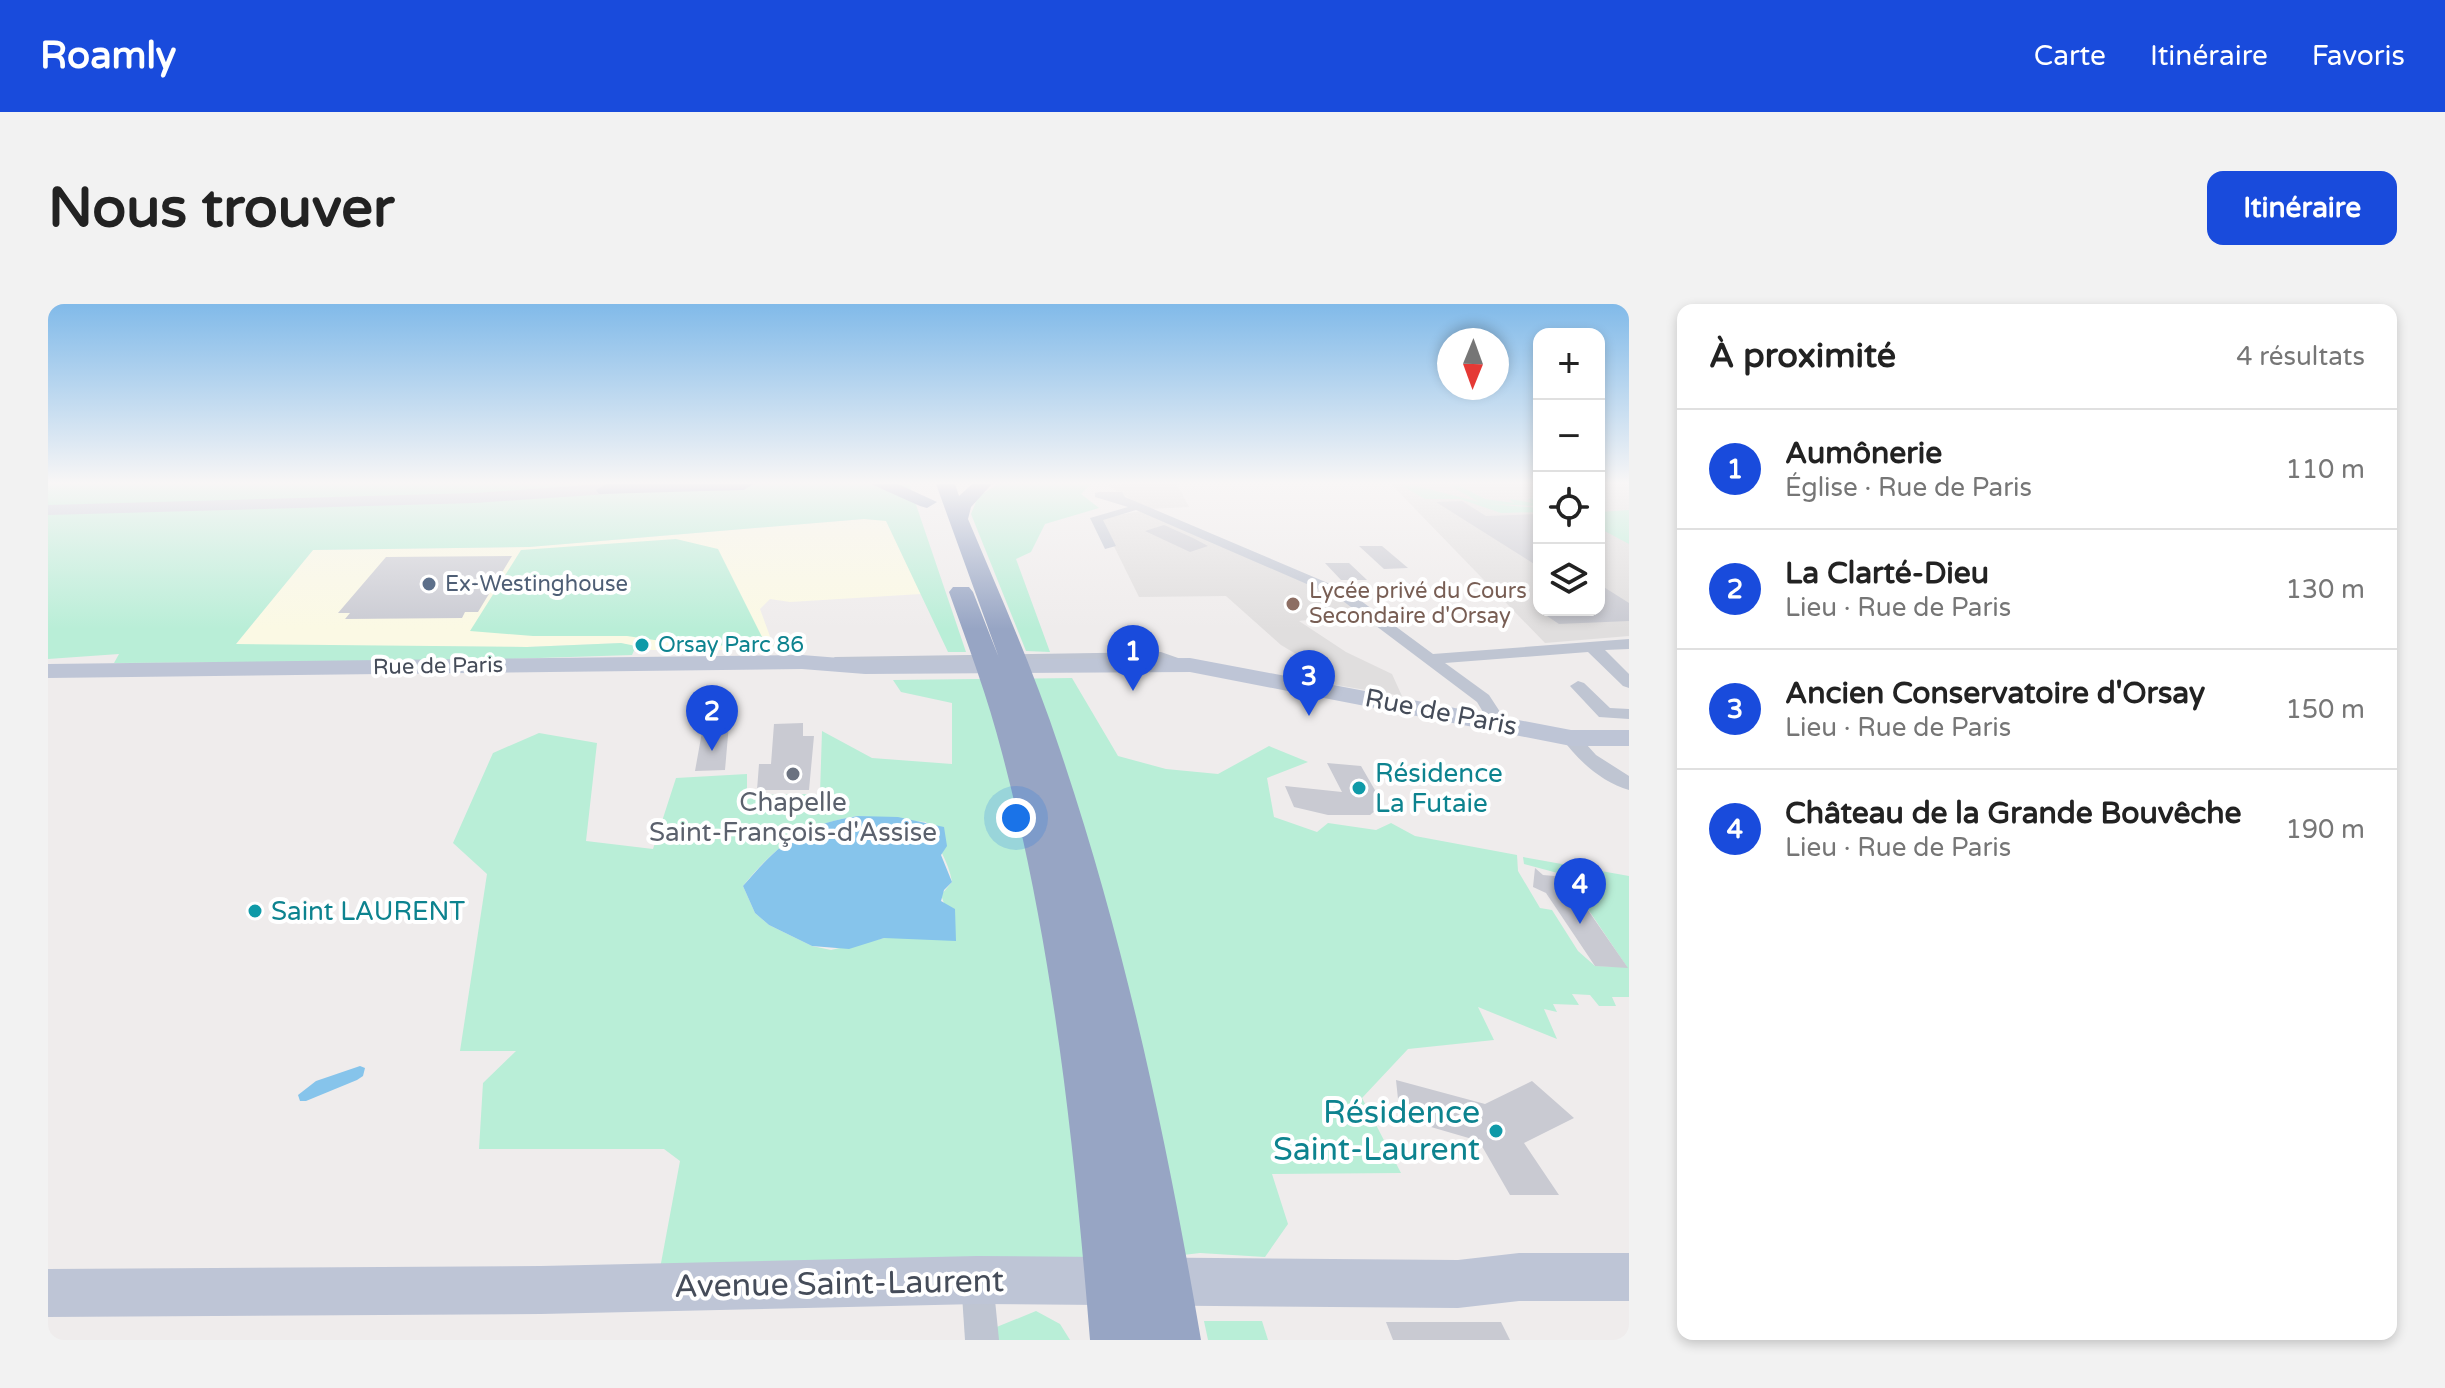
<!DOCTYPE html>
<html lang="fr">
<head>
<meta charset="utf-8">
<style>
	:root { --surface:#fff; --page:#f2f2f2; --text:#222; --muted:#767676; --line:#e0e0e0; --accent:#194bdc }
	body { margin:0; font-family:"Varela Round",sans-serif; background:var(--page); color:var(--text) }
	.controls { position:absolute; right:24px; top:24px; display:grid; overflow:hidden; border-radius:16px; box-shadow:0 4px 12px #0003 }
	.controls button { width:72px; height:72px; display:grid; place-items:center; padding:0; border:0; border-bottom:2px solid var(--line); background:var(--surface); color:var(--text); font:40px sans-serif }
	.compass { position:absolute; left:1389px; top:24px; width:72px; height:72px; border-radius:50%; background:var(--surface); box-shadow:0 4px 12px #0003; rotate:181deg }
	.you { position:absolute; left:968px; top:514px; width:28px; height:28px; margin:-20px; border:6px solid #fff; border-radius:50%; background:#1a73e8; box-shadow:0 0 0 12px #1a73e833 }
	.badge { display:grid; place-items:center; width:52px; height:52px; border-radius:50%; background:var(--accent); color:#fff; font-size:26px; font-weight:700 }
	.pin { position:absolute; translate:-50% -66px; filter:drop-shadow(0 2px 4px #0008) }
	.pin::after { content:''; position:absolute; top:42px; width:28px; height:24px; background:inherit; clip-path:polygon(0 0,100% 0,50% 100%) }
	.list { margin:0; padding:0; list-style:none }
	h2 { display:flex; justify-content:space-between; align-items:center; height:104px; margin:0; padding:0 32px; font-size:34px }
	h2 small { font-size:26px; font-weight:400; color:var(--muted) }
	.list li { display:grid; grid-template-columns:52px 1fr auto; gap:24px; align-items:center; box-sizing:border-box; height:120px; padding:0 32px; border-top:2px solid var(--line) }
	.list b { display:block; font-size:30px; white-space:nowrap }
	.list p { margin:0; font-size:26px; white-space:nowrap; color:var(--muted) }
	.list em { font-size:26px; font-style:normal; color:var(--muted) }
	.icon { flex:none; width:44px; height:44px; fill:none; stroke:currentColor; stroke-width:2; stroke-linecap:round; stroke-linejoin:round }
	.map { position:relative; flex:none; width:1581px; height:1036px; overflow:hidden; border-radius:16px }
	header { display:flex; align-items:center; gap:48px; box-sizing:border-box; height:112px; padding:0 40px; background:var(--accent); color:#fff }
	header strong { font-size:38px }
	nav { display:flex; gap:44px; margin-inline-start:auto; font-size:28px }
	.intro { display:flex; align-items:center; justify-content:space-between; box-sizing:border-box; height:192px; padding:0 48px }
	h1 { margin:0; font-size:56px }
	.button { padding:20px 36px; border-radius:16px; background:var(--accent); color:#fff; font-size:28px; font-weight:700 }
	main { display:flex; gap:48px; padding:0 48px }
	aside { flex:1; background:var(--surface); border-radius:16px; box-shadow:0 4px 12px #0003 }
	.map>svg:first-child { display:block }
	.commercial { fill:#fbf9e4 }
	.education { fill:#e0dede }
	.green { fill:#b9eed7; fill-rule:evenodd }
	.water { fill:#86c4eb }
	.building { fill:#c9cad2 }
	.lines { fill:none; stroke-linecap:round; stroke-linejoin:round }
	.minor { fill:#bfc5d2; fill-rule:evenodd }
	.secondary { fill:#bec5d6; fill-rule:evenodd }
	.trunk { fill:#97a5c4; fill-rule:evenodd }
	.service-dot { fill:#5c6f8a; stroke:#fff; stroke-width:3 }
	.education-dot { fill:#8d6e63; stroke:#fff; stroke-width:3 }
	.culture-dot { fill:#0f9aa8; stroke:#fff; stroke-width:3 }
	.worship-dot { fill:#6b7280; stroke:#fff; stroke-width:3 }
	.labels { text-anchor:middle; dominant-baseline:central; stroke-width:8; stroke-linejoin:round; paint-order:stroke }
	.far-service-label { font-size:22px; fill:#4e5e75; stroke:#fff; text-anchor:start }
	.far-education-label { font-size:22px; fill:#785e54; stroke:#fff; text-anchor:start }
	.far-culture-label { font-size:22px; fill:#0d838f; stroke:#fff; text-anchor:start }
	.far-street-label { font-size:22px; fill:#454c59; stroke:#fff }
	.street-label { font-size:26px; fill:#454c59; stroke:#fff }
	.culture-label { font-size:26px; fill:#0d838f; stroke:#fff; text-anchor:start }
	.worship-label { font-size:26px; fill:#5b616d; stroke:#fff }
	.near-culture-label { font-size:32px; fill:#0d838f; stroke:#fff; text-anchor:end }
	.near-street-label { font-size:32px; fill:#454c59; stroke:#fff }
</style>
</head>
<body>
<header>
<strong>Roamly</strong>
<nav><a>Carte</a><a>Itinéraire</a><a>Favoris</a></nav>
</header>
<div class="intro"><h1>Nous trouver</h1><a class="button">Itinéraire</a></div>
<main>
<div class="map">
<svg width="1581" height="1036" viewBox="0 0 1581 1036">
	<rect width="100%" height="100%" fill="#efecec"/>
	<polygon class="commercial" points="816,215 838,216 873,290 742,298 722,295 712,305 727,346 586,346 587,343 573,339 479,343 187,341 265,246 481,243"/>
	<g class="education">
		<polygon points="1129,180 1141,203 1099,205 1059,181"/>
		<polygon points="1343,180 1491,180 1491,306 1551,306 1551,180 1581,180 1581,332 1497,339"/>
		<polygon points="1093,207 1290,291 1314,310 1251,317 1298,348 1344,370 1354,392 1276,379 1253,353 1233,341 1178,292 1091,293 1052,214"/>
	</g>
	<g class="green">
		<polygon points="0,180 861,180 918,348 900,348 838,217 816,215 481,243 265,246 188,340 479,343 573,339 588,342 584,351 403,357 66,359 71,350 0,355"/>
		<polygon points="950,180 1043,180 1033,190 1051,204 997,220 983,248 968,255 1002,348 978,347 923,210 930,193"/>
		<polygon points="1361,180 1431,198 1399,180 1408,180 1437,195 1466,199 1461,195 1485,199 1480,195 1491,194 1491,202 1442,200 1491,204 1491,208 1453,209 1412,195 1377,195 1353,181"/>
		<polygon points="1581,206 1581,240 1551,224 1551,208"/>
		<polygon points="628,235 670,245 719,343 634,340 579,332 485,332 422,327 473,246"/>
		<path d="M 1024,374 L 1070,452 L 1118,465 L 1170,470 L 1221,442 L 1260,458 L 1219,474 L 1226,513 L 1269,528 L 1280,519 L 1328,526 L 1343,519 L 1367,532 L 1469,551 L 1470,567 L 1492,604 L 1504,606 L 1530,647 L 1547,662 L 1579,663 L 1517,571 L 1476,560 L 1475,553 L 1581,572 L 1581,693 L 1564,693 L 1568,702 L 1551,702 L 1542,691 L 1524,690 L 1531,701 L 1505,700 L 1509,708 L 1496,705 L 1509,735 L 1430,703 L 1446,736 L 1360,745 L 1314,794 L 1353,869 L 1224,870 L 1240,920 L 1217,953 L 1152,949 L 1007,966 L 611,970 L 632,857 L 616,845 L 431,845 L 435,779 L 468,747 L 412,747 L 439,570 L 405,539 L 445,449 L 491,429 L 549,439 L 538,537 L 605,545 L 628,474 L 699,470 L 699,491 L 772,490 L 774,427 L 824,454 L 904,460 L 904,399 L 853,388 L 845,376 ZM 810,512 L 878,518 C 887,537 901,558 904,578 L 893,591 L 897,602 L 866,634 L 836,634 L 783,646 L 764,642 L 721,621 L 707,609 L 695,582 C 728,541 757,520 810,512 Z"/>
		<polygon points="988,1007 1012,1020 1022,1036 935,1036 934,1029"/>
		<polygon points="1156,1017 1214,1017 1220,1036 1160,1036"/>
	</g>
	<g class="water">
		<path d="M 810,512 L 850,513 L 896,523 L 899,542 L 893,551 L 904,578 L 896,586 L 893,597 L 907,605 L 908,637 L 836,634 L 801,645 L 764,642 L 721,621 L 707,609 L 695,582 C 732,539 753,521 810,512 Z"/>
		<polygon points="312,762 317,764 315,772 309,776 258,797 252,797 250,791 268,777"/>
	</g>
	<g class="building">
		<polygon points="1414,197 1438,212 1491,210 1491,263 1388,198"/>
		<polygon points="1116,221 1145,234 1160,242 1142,248 1097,227"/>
		<polygon points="1311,242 1334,242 1360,264 1336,265"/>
		<polygon points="464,252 430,308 417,308 414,314 297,315 302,309 290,309 338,253"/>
		<polygon points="1277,259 1301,259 1319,276 1293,276"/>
		<polygon points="1551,280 1581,299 1581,317 1511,320 1490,306 1551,306"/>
		<polygon points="656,417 677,417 676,420 681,420 677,466 647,467"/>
		<polygon points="755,419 755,432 766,432 761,486 709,486 711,460 723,460 726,420"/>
		<polygon points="1279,459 1313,462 1335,500 1322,511 1280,511 1246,503 1237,482 1294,488"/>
		<polygon points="1487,564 1495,571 1517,573 1580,664 1547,662 1498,589 1485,583"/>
		<polygon points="1348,776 1437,800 1484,777 1526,814 1476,839 1511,891 1462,891 1431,837 1352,814"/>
		<polygon points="1338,1018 1453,1018 1462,1036 1345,1036"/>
	</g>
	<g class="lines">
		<g class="minor">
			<polygon points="1051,188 1074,188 1077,193 1301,288 1385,350 1581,335 1581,345 1557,346 1581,370 1581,384 1575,382 1540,348 1397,359 1441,391 1456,414 1447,419 1441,418 1429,398 1291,294 1088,206 1055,216 1068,242 1057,245 1042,214 1080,203 1047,193 1047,189"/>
			<polygon points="1113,348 1150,361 1142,366 1112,358 787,363 779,358 787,353"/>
			<polygon points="1530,377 1536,379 1562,404 1581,405 1581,415 1551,413 1522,382"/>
			<path d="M 1523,429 L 1529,430 L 1548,451 L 1581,472 L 1581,486 C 1555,479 1529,456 1514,434 Z"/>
			<polygon points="929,960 940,965 945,976 951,1036 917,1036 913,976 918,965"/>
		</g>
		<g class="secondary">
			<polygon points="554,180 597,183 589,188 427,199 0,211 0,201 427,189"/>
			<polygon points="754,351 817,356 1142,354 1523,426 1581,426 1581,442 1523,442 1142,368 817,370 754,365 0,374 0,360"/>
			<polygon points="1471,949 1581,949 1581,997 1471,997 1410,1004 929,1000 493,1010 0,1013 0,965 493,962 929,952 1410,956"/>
		</g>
		<g class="trunk">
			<polygon points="558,180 705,180 696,186 551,190 548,186"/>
			<polygon points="823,180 850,180 889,198 879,204 872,202"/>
			<path d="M 888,180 L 907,180 L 911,192 L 924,180 L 944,180 L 923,203 L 920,215 C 952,291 986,367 1012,446 C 1077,638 1119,837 1153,1036 L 1042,1036 C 1026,839 1005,641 954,449 C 940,394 920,341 901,288 L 905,283 L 921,283 L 925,288 L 951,354 Z"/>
		</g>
	</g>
	<linearGradient id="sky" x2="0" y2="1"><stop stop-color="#81bae9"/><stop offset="0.55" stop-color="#f8f6f6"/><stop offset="1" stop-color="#f8f6f6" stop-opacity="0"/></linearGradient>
	<rect width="1581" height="325" fill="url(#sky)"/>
	<circle class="service-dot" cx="381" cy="280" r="8"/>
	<circle class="education-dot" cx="1245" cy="300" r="8"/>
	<g class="culture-dot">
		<circle cx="594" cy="341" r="8"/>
		<circle cx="1311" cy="484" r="8"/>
		<circle cx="207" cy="607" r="8"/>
		<circle cx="1448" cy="827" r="8"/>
	</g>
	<circle class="worship-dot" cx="745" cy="470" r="8"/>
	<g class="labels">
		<g class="far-service-label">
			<text x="397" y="280">Ex-Westinghouse</text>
		</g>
		<g class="far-education-label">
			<text x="1261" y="287">Lycée privé du Cours<tspan x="1261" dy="25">Secondaire d'Orsay</tspan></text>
		</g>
		<g class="far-culture-label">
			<text x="610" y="341">Orsay Parc 86</text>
		</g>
		<g class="far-street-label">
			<text transform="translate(390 362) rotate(-1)">Rue de Paris</text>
		</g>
		<g class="street-label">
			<text transform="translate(1393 408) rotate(11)">Rue de Paris</text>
		</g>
		<g class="culture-label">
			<text x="1327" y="469">Résidence<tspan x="1327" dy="30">La Futaie</tspan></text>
			<text x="223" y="607">Saint LAURENT</text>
		</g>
		<g class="worship-label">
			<text x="745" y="498">Chapelle<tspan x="745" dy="30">Saint-François-d'Assise</tspan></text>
		</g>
		<g class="near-culture-label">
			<text x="1432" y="809">Résidence<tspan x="1432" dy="37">Saint-Laurent</tspan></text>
		</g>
		<g class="near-street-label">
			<text transform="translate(791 980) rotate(-1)">Avenue Saint-Laurent</text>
		</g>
	</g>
</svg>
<div class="controls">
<button>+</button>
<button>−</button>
<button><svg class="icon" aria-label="locate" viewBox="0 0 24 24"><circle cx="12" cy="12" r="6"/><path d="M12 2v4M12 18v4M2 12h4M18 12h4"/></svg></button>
<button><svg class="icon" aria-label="layers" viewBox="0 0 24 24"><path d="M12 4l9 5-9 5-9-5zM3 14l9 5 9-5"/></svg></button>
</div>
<svg class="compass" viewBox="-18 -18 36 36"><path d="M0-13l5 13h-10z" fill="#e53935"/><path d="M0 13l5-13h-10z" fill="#767676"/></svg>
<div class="you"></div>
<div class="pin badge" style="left:1085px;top:387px">1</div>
<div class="pin badge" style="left:664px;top:447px">2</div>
<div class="pin badge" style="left:1261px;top:412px">3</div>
<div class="pin badge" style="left:1532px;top:620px">4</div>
</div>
<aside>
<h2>À proximité<small>4 résultats</small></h2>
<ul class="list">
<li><span class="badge">1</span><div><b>Aumônerie</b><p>Église · Rue de Paris</p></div><em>110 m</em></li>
<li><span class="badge">2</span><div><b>La Clarté-Dieu</b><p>Lieu · Rue de Paris</p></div><em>130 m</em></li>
<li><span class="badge">3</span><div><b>Ancien Conservatoire d'Orsay</b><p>Lieu · Rue de Paris</p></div><em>150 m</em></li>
<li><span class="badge">4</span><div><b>Château de la Grande Bouvêche</b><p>Lieu · Rue de Paris</p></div><em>190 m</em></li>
</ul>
</aside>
</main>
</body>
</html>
